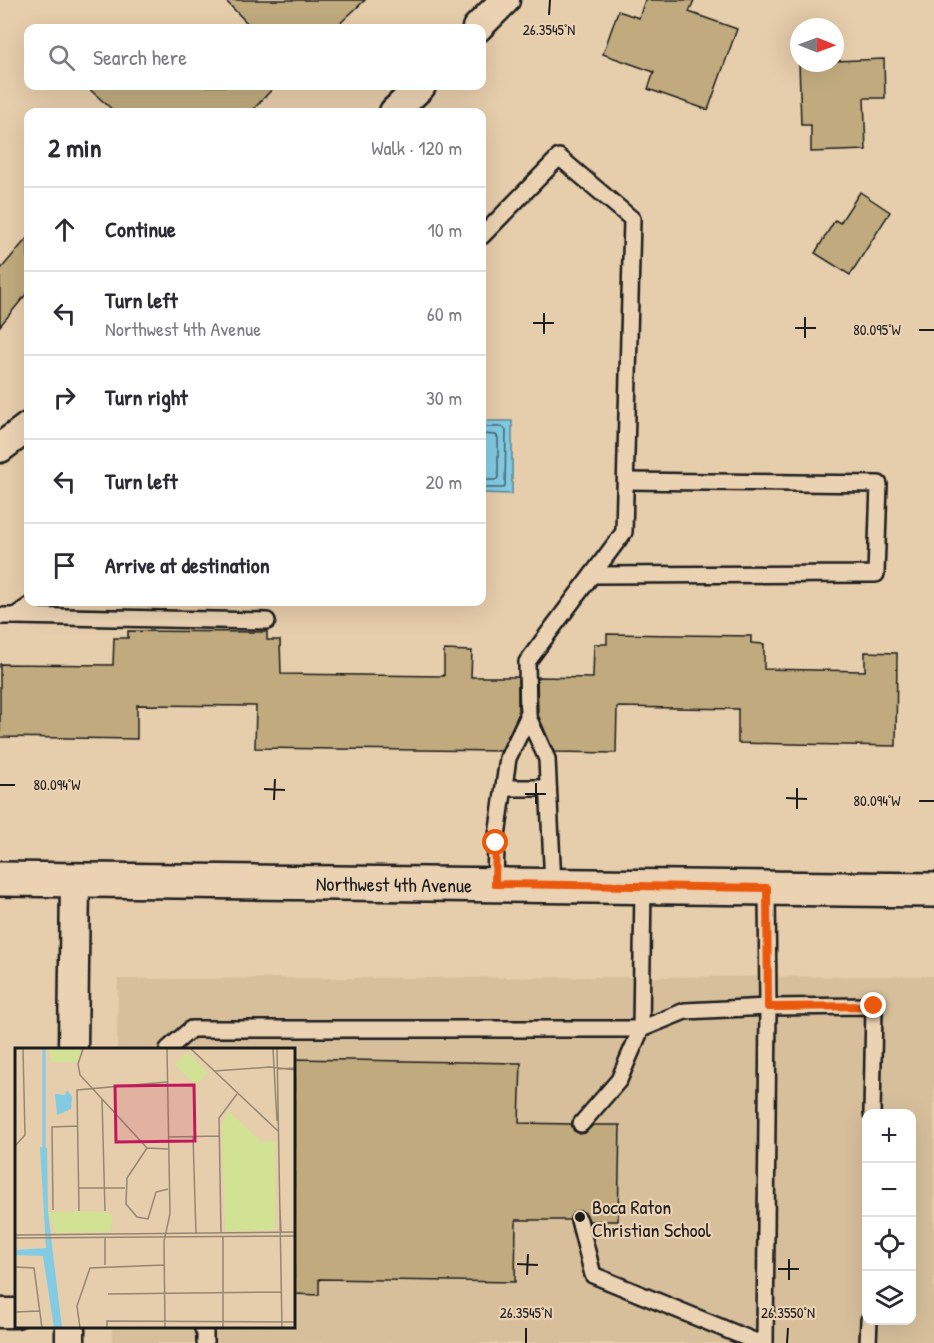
<!DOCTYPE html>
<html lang="en">
<head>
<meta charset="utf-8">
<style>
	:root { --surface:#fff; --page:#f2f2f3; --text:#2b2b33; --muted:#7c7c81; --line:#e1e1e2 }
	body { margin:0; font-family:"Patrick Hand",sans-serif; background:var(--page); color:var(--text) }
	.controls { position:absolute; right:18px; bottom:18px; display:grid; overflow:hidden; border-radius:12px; box-shadow:0 6px 24px #0002 }
	.controls button { width:54px; height:54px; display:grid; place-items:center; padding:0; border:0; border-bottom:2px solid var(--line); background:var(--surface); color:var(--text); font:30px sans-serif }
	.compass { position:absolute; left:790px; top:18px; width:54px; height:54px; border-radius:50%; background:var(--surface); box-shadow:0 6px 24px #0002; rotate:91deg }
	.stop { position:absolute; width:18px; height:18px; margin:-14px; border:4px solid #ea580c; border-radius:50%; background:#fff }
	.stop.end { background:#ea580c; border-color:#fff; box-shadow:0 2px 6px #0008 }
	.list { margin:0; padding:0; list-style:none }
	h2 { display:flex; justify-content:space-between; align-items:center; height:78px; margin:0; padding:0 24px; font-size:26px }
	h2 small { font-size:20px; font-weight:400; color:var(--muted) }
	.list li { display:grid; grid-template-columns:39px 1fr auto; gap:18px; align-items:center; box-sizing:border-box; height:84px; padding:0 24px; border-top:2px solid var(--line) }
	.list b { display:block; font-size:22px; white-space:nowrap }
	.list p { margin:0; font-size:20px; white-space:nowrap; color:var(--muted) }
	.list em { font-size:20px; font-style:normal; color:var(--muted) }
	.icon { flex:none; width:33px; height:33px; fill:none; stroke:currentColor; stroke-width:2; stroke-linecap:round; stroke-linejoin:round }
	.map { position:relative; flex:none; width:934px; height:1343px; overflow:hidden }
	.search { position:absolute; background:var(--surface); box-shadow:0 6px 24px #0002; left:24px; top:24px; width:462px; height:66px; display:flex; align-items:center; gap:15px; box-sizing:border-box; padding:0 21px; border-radius:12px; color:var(--muted); font-size:22px }
	.panel { position:absolute; background:var(--surface); box-shadow:0 6px 24px #0002; left:24px; top:108px; width:462px; height:498px; border-radius:12px }
	.map>svg:first-child { display:block }
	.built { fill:#d7bf9b; fill-rule:evenodd }
	.water { fill:#82cbe3; stroke:#598593; stroke-width:1.5 }
	.lines { fill:none; stroke-linecap:round; stroke-linejoin:round }
	.shore { stroke:#45626c; stroke-width:1.5 }
	.building { fill:#c0aa7e; stroke:#1c1c1c; stroke-width:1.5 }
	.service-casing { stroke:#1c1c1c; stroke-width:20 }
	.minor-casing { stroke:#1c1c1c; stroke-width:33 }
	.tertiary-casing { stroke:#1c1c1c; stroke-width:38 }
	.service { stroke:#ebd2b3; stroke-width:15 }
	.minor { stroke:#ebd2b3; stroke-width:28 }
	.tertiary { stroke:#ebd2b3; stroke-width:33 }
	.route { stroke:#ea580c; stroke-width:8 }
	.ticks { fill:none; stroke:#1c1c1c; stroke-width:2 }
	.poi-dot { fill:#1c1c1c; stroke:#ebd2b3; stroke-width:2 }
	.labels { text-anchor:middle; dominant-baseline:central; stroke-width:4.5; stroke-linejoin:round; paint-order:stroke }
	.street-label { font-size:20px; fill:#1c1c1c; stroke:#ebd2b3 }
	.poi-label { font-size:20px; fill:#1c1c1c; stroke:#ebd2b3; text-anchor:start }
	.inset-river { fill:none; stroke:#82cbe3; stroke-width:3 }
	.inset-road { fill:none; stroke:#958672; stroke-width:1.5 }
	.view { fill:#c2185b; fill-opacity:0.15; stroke:#c2185b; stroke-width:3 }
	.inset-edge { fill:none; stroke:#1c1c1c; stroke-width:3 }
	.ticks-label { font-size:15px; text-anchor:middle; fill:#1c1c1c; stroke:#ebd2b3; stroke-width:4.5; stroke-linejoin:round; paint-order:stroke }
</style>
</head>
<body>
<div class="map">
<svg width="934" height="1343" viewBox="0 0 934 1343">
	<rect width="100%" height="100%" fill="#e6cdab"/>
	<filter id="ink" filterUnits="userSpaceOnUse"><feTurbulence type="fractalNoise" baseFrequency=".0167" numOctaves="2"/><feDisplacementMap in="SourceGraphic" scale="12" xChannelSelector="R" yChannelSelector="G"/><feConvolveMatrix kernelMatrix="1 2 1 2 8 2 1 2 1" color-interpolation-filters="sRGB"/></filter>
	<g filter="url(#ink)">
		<path class="built" d="M 934,976 L 934,1343 L 112,1343 L 112,1327 L 294,1326 L 294,1049 L 117,1049 L 118,979 ZM 866,1114 L 912,1114 L 912,1320 L 866,1320 Z"/>
		<polygon class="water" points="482,421 512,421 512,494 482,493"/>
		<g class="lines">
			<g class="shore">
				<polyline points="482,427 503,427 506,430 505,486 503,488 482,488"/>
				<polyline points="482,434 496,435 498,438 498,478 495,480 482,480"/>
			</g>
		</g>
		<g class="building">
			<polygon points="225,0 365,0 335,28 252,28"/>
			<polygon points="645,0 694,0 689,12 737,29 708,110 648,89 654,72 603,54 618,11 639,18"/>
			<polygon points="884,59 885,98 864,98 866,150 811,152 811,125 801,125 799,62 835,63 835,61"/>
			<polygon points="86,86 275,86 251,112 115,112"/>
			<polygon points="860,192 890,212 850,275 815,253 835,220 840,223"/>
			<polygon points="28,237 28,292 0,326 0,270"/>
			<polygon points="128,631 267,632 267,640 280,640 281,674 444,676 444,650 472,651 471,677 518,677 518,715 501,751 255,748 256,706 137,705 137,739 0,737 0,664 113,665 114,638 128,638"/>
			<polygon points="607,634 751,636 751,643 764,644 764,669 865,671 865,652 897,653 896,746 738,743 738,709 617,707 616,753 554,752 538,715 537,677 593,678 594,644 607,644"/>
			<polygon points="294,1059 521,1063 519,1123 571,1124 574,1131 580,1134 585,1133 593,1125 620,1125 618,1221 589,1221 586,1214 581,1211 573,1213 570,1220 516,1220 515,1282 319,1279 319,1295 294,1294"/>
		</g>
		<g class="lines">
			<defs>
				<g id="service">
					<polyline points="482,236 559,157 632,219 624,532 527,662 528,717 547,759 553,885"/>
					<polyline points="592,575 876,574 879,484 626,481"/>
					<polyline points="0,616 15,616 35,602"/>
					<polyline points="15,616 267,621"/>
					<polyline points="504,788 548,788"/>
					<polyline points="495,884 496,843 508,758 528,717"/>
					<polyline points="168,1049 191,1029 641,1029 643,886"/>
					<polyline points="581,1124 619,1080 641,1029 685,1011 768,1007 767,888"/>
					<polyline points="579,1220 593,1275 759,1343"/>
					<polyline points="202,1326 205,1333 205,1343"/>
					<polyline points="765,1343 768,1007 874,1006 872,1114"/>
					<polyline points="868,1343 869,1320"/>
				</g>
				<g id="minor">
					<polyline points="477,28 505,0"/>
					<polyline points="394,112 421,86"/>
					<polyline points="0,448 28,427"/>
					<polyline points="73,1049 75,880"/>
					<polyline points="0,1313 16,1313"/>
					<polyline points="70,1343 70,1326"/>
				</g>
				<g id="tertiary">
					<path id="s1" d="M 0,879 L 934,890"/>
				</g>
			</defs>
			<use href="#service" class="service-casing"/>
			<use href="#minor" class="minor-casing"/>
			<use href="#tertiary" class="tertiary-casing"/>
			<use href="#service" class="service"/>
			<use href="#minor" class="minor"/>
			<use href="#tertiary" class="tertiary"/>
		</g>
	</g>
	<g class="lines" filter="url(#ink)">
		<polyline class="route" points="496,843 495,884 767,888 768,1007 874,1006"/>
	</g>
	<path class="ticks" d="M 549,15 L 550,0M 533,323 L 554,323M 795,328 L 816,328M 919,330 L 934,330M 544,334 L 544,313M 805,338 L 805,317M 0,785 L 15,785M 264,789 L 285,790M 525,794 L 546,794M 786,798 L 807,799M 274,800 L 275,779M 919,801 L 934,801M 536,804 L 536,783M 797,809 L 797,788M 517,1264 L 538,1265M 778,1269 L 799,1269M 527,1275 L 528,1254M 789,1280 L 789,1259M 526,1343 L 526,1328M 787,1343 L 788,1328"/>
	<circle class="poi-dot" cx="580" cy="1217" r="6"/>
	<g class="labels">
		<g class="street-label">
			<text stroke="none"><textPath href="#s1" startOffset="394">Northwest 4th Avenue</textPath></text>
		</g>
		<g class="poi-label">
			<text x="592" y="1206">Boca Raton<tspan x="592" dy="23">Christian School</tspan></text>
		</g>
	</g>
	<g transform="translate(15 1048)">
		<rect width="280" height="280" fill="#e6cdab"/>
		<path d="M 34,1 L 66,1 L 62,14 L 36,14 ZM 172,4 L 193,25 L 181,37 L 160,17 ZM 213,63 L 246,93 L 260,94 L 260,182 L 210,183 L 207,77 ZM 79,163 L 97,166 L 96,184 L 41,185 L 33,164 Z" fill="#d2e295"/>
		<path d="M 52,42 L 57,49 L 56,61 L 42,67 L 40,46 L 50,47 ZM 25,99 L 32,100 L 33,164 L 47,280 L 39,280 L 28,208 L 0,207 L 0,202 L 31,200 Z" fill="#82cbe3"/>
		<path class="inset-river" d="M 29,1 L 29,104"/>
		<path class="inset-road" d="M 68,1 L 63,16 L 65,27 L 132,100 L 153,101M 176,1 L 263,83M 258,1 L 262,73M 262,1 L 267,280M 262,21 L 281,20M 199,23 L 255,19 L 281,22M 87,51 L 90,163M 178,88 L 181,186M 153,89 L 204,88M 0,98 L 10,87 L 8,1M 132,100 L 112,130 L 111,156 L 122,169 L 133,171 L 141,144 L 153,141M 64,140 L 110,140M 265,161 L 266,184M 38,162 L 37,79 L 62,78M 64,163 L 62,42 L 152,34M 206,184 L 204,70 L 222,46M 0,187 L 281,184M 90,189 L 90,217M 208,189 L 208,280M 0,190 L 281,188M 0,219 L 19,220 L 27,280M 93,246 L 266,244M 0,264 L 25,263M 65,280 L 62,258 L 75,220 L 149,217M 92,280 L 92,273 L 281,274M 150,280 L 149,193 L 155,166 L 152,1"/>
		<path class="view" d="M 179,37 L 180,93 L 101,94 L 100,38 Z"/>
		<rect width="280" height="280" class="inset-edge"/>
	</g>
	<g class="ticks-label">
		<text x="549" y="35">26.3545°N</text>
		<text x="877" y="335">80.095°W</text>
		<text x="57" y="790">80.094°W</text>
		<text x="877" y="806">80.094°W</text>
		<text x="526" y="1318">26.3545°N</text>
		<text x="788" y="1318">26.3550°N</text>
	</g>
</svg>
<div class="controls">
<button>+</button>
<button>−</button>
<button><svg class="icon" aria-label="locate" viewBox="0 0 24 24"><circle cx="12" cy="12" r="6"/><path d="M12 2v4M12 18v4M2 12h4M18 12h4"/></svg></button>
<button><svg class="icon" aria-label="layers" viewBox="0 0 24 24"><path d="M12 4l9 5-9 5-9-5zM3 14l9 5 9-5"/></svg></button>
</div>
<svg class="compass" viewBox="-18 -18 36 36"><path d="M0-13l5 13h-10z" fill="#e53935"/><path d="M0 13l5-13h-10z" fill="#7c7c81"/></svg>
<div class="stop" style="left:496px;top:843px"></div>
<div class="stop end" style="left:874px;top:1006px"></div>
<div class="search"><svg class="icon" aria-label="search" viewBox="0 0 24 24"><circle cx="10" cy="10" r="6"/><path d="M15 15l6 6"/></svg>Search here</div>
<section class="panel">
<h2>2 min<small>Walk · 120 m</small></h2>
<ul class="list">
<li><svg class="icon" aria-label="ahead" viewBox="0 0 24 24"><path d="M12 20V5M6 11l6-6 6 6"/></svg><div><b>Continue</b></div><em>10 m</em></li>
<li><svg class="icon" aria-label="left" viewBox="0 0 24 24"><path d="M17 20v-9H6M10 6l-5 5 5 5"/></svg><div><b>Turn left</b><p>Northwest 4th Avenue</p></div><em>60 m</em></li>
<li><svg class="icon" aria-label="right" viewBox="0 0 24 24"><path d="M7 20v-9h11M14 6l5 5-5 5"/></svg><div><b>Turn right</b></div><em>30 m</em></li>
<li><svg class="icon" aria-label="left" viewBox="0 0 24 24"><path d="M17 20v-9H6M10 6l-5 5 5 5"/></svg><div><b>Turn left</b></div><em>20 m</em></li>
<li><svg class="icon" aria-label="arrive" viewBox="0 0 24 24"><path d="M6 21V4h12l-3 4 3 4H6"/></svg><div><b>Arrive at destination</b></div></li>
</ul>
</section>
</div>
</body>
</html>
